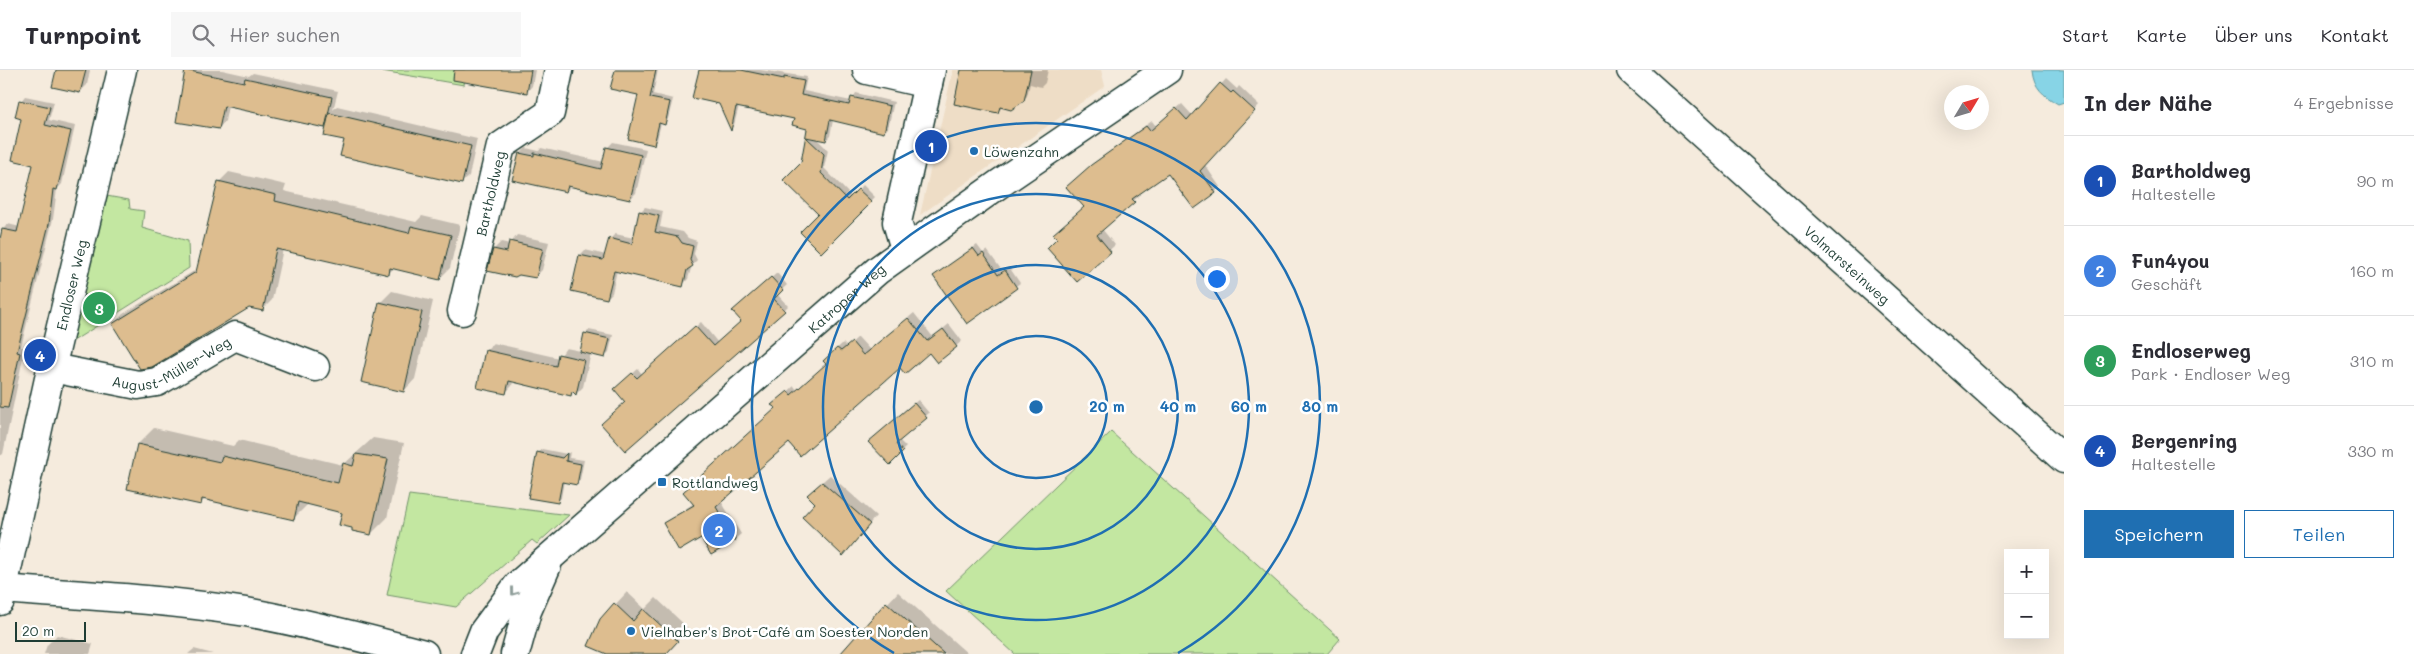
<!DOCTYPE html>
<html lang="de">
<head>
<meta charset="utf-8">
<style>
	:root { --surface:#fff; --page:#f7f7f7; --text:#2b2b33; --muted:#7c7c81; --line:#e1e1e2; --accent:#1f6fb2 }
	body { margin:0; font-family:Mali,sans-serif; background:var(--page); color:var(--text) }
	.controls { position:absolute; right:15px; bottom:15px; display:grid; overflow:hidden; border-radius:0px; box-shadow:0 5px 20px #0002 }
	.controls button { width:45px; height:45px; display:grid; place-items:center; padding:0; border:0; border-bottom:1px solid var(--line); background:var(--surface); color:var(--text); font:25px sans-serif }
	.compass { position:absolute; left:1944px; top:15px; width:45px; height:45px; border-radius:50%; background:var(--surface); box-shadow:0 5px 20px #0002; rotate:52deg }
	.scale { position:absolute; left:15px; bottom:12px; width:71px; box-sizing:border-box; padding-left:5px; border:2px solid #1f3d34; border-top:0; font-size:14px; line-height:18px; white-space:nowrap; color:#1f3d34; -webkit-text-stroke:4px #fff; paint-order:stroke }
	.you { position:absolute; left:1216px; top:208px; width:18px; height:18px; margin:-12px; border:4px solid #fff; border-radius:50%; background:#1a73e8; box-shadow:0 0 0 8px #1a73e833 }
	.badge { display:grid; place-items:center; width:32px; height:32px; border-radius:50%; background:var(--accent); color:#fff; font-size:16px; font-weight:700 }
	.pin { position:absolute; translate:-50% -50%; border:2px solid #fff; box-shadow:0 1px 5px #0006 }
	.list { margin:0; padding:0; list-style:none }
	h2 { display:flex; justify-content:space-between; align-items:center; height:65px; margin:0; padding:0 20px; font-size:21px }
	h2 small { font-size:16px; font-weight:400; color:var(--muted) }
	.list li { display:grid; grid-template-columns:32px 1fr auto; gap:15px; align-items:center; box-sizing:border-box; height:90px; padding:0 20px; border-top:1px solid var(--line) }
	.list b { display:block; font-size:19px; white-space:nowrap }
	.list p { margin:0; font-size:16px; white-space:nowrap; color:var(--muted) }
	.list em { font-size:16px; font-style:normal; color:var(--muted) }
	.actions { display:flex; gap:10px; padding:15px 20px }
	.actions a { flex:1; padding:11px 0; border:1px solid var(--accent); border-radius:0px; text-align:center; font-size:18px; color:var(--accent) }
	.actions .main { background:var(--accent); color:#fff }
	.icon { flex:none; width:28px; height:28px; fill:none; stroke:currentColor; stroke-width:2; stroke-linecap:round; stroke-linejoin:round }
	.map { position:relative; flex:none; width:2064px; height:584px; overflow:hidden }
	header { display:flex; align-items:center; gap:30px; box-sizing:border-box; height:70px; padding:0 25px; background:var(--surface); border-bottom:1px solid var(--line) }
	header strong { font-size:24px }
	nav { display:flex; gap:28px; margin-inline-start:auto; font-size:18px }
	.search { width:350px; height:45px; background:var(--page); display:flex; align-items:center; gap:12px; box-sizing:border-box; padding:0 18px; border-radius:0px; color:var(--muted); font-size:19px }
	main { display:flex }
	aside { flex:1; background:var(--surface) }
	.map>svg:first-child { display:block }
	.built { fill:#eeddc6 }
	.green { fill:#c3e7a1; stroke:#71926a }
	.water { fill:#87d4e6; stroke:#5d989f }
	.shadow { fill:#0003 }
	.building { fill:#ddbd8f; stroke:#1f3d34 }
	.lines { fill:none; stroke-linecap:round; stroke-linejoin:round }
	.street-casing { stroke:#1f3d34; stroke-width:31 }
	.secondary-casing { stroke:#1f3d34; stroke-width:31 }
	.street { stroke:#fff; stroke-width:28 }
	.secondary { stroke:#fff; stroke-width:28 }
	.oneway { stroke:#8f9e9a }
	.ring { fill:none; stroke:#1f6fb2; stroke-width:2.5 }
	.poi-dot { fill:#1f6fb2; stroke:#fff; stroke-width:2 }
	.labels { text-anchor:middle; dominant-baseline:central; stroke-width:5; stroke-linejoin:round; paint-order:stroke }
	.poi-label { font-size:14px; fill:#1f3d34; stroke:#fff; text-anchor:start }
	.street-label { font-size:14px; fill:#1f3d34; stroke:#fff }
	.centre { fill:#1f6fb2; stroke:#fff; stroke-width:2.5 }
	.ring-label { font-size:15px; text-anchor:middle; font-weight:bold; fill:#1f6fb2; stroke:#fff; stroke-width:5; stroke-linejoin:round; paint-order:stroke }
</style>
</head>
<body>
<header>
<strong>Turnpoint</strong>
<div class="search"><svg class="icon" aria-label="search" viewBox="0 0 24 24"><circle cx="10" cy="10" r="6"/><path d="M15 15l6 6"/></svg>Hier suchen</div>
<nav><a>Start</a><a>Karte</a><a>Über uns</a><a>Kontakt</a></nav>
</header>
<main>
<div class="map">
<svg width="2064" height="584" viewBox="0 0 2064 584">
	<rect width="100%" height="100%" fill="#f5ebdd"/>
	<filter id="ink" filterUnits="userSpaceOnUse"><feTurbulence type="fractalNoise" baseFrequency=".02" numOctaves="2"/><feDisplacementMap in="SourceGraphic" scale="10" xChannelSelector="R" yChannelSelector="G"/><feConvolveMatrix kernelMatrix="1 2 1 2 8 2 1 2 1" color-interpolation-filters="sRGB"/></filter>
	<g filter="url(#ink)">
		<polygon class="built" points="953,0 1101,0 1105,16 920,145"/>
		<g class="green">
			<polygon points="376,0 466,0 464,15"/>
			<polygon points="101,125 129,130 130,139 144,141 142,158 188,171 189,198 62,278"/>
			<polygon points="1111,362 1340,569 1327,584 1015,584 946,521"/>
			<polygon points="409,425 569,445 537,474 532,470 456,537 387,525"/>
		</g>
		<path class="water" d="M 2032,0 L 2064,0 L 2064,32 L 2058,34 C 2043,25 2034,18 2032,0 Z"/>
		<g class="shadow">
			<polygon points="57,0 90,0 87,15 80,22"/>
			<polygon points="186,0 222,0 249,6 253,3 338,21 333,40 337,36 477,69 469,106 461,113 346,70 327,54 325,57 228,36 225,51 219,58 177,51"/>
			<polygon points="499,0 535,0 532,16 527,22"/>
			<polygon points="616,0 658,0 653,24 673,29 668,49 665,53 661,53 657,70 654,74 640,25"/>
			<polygon points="700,0 760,0 807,7 804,21 851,31 856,23 894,32 888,58 884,62 833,50 830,66 826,70 815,67 828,80 824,98 852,127 863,115 875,127 821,182 820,144 802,92 808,58 796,48 739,36 734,55 731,59 720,33"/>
			<polygon points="962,0 1048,0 1045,13 1041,17 1030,14 1027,26 1023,30 1002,37 998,42"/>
			<polygon points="1226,9 1237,19 1239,16 1259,35 1205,95 1220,117 1215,122 1169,102 1137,124 1139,126 1102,159 1115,175 1077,210 1085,137 1073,111 1098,90 1152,51 1156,56 1182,34 1193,46"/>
			<polygon points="25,26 54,32 49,50 75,56 62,114 57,119 53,149 21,277 25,278 3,384 0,386 0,175 3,159 8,154 20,157 35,94 23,48 21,31"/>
			<polygon points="613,72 646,79 636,123 630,129 571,116 566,121 520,84 526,78 539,81 541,78 604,92 607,78"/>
			<polygon points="229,102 286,115 284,121 416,152 422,146 460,155 450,198 440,208 394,198 388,204 283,179 272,230 262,240 249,237 113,254 123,244 199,198 219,112"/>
			<polygon points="645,137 663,141 660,157 683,162 688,168 697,171 694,184 697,190 692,195 688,209 683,214 617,200 612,223 607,228 580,185 585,180 606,185 610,169 615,164 634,168 640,142"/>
			<polygon points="517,165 549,172 542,200 535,207 489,200 494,179 501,172 510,174"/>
			<polygon points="977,175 983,183 987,180 1003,202 1009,197 1020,213 967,252 938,203"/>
			<polygon points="777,203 787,215 777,224 788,236 784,240 627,332 620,315 638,299 642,304 701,252 718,273 742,251 738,237"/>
			<polygon points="392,221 433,231 415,309 404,321 380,233"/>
			<polygon points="914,243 933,267 949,254 962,271 938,291 930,282 900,296 789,371 721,431 741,464 735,469 701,467 664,454 694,433 778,337 779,330 794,316 797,320 827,294 830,285 843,273 847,277 858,267 870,280"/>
			<polygon points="589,260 613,265 609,282 605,286 591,283 583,317 577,323 574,321 571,324 513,311 512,316 505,323 486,280 493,273 559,288 566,278 581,281 585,264"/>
			<polygon points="918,330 929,343 899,370 906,377 890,393 874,368"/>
			<polygon points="154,358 233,376 239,370 343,395 373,368 404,373 387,448 371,464 344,442 309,433 293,449 206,428 200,434 138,374"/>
			<polygon points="542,379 567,384 570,382 569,388 584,390 580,410 576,414 564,411 561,428 557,432 538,383"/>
			<polygon points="830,405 876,446 850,477 817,433 815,418"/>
			<polygon points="627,522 645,539 656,528 688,558 666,584 611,584 590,575 601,550"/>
			<polygon points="898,522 968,584 841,584"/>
			<polygon points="57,565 93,574 90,584 44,584 47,575"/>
			<polygon points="194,579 213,584 188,584"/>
		</g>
		<g class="building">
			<polygon points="56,0 86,0 80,23 52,17"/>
			<polygon points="185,0 244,12 245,8 332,27 325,58 224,36 219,59 176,52"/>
			<polygon points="454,0 531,0 527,23 453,10"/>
			<polygon points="615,0 656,0 650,28 670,32 665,55 659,53 654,75 628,69 638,25 610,19"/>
			<polygon points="699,0 741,0 784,9 784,7 804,11 801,25 849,35 851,27 890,36 884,63 830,50 826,71 806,67 824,84 821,103 847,130 858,119 872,132 821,183 800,162 818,144 783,110 801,92 807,59 792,55 794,49 736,37 731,61 719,34 692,28"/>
			<polygon points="961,0 1031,0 1024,31 1011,40 1000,37 998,43 954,34"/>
			<polygon points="1220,13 1231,23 1233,21 1255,41 1200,101 1216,123 1194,139 1168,104 1132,129 1135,132 1097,165 1111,182 1077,212 1047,178 1057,168 1053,164 1084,137 1066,117 1091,95 1146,56 1150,61 1176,38 1187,50"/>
			<polygon points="19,30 50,37 45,55 71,61 57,120 53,119 49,154 17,282 20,283 8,338 0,337 0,169 2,159 17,162 33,95 12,90 21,49 15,47"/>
			<polygon points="329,43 471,76 462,114 340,86 344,70 324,66"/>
			<polygon points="606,77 641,85 630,130 568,116 566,122 512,110 519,83 534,86 534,83 601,99"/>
			<polygon points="218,111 276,125 275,131 409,163 411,156 451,165 440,210 390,198 389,205 276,179 263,241 249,238 152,297 140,299 112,254 196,202"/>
			<polygon points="639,141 659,146 655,162 678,167 682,173 693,176 690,190 693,196 687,200 683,217 614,201 607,229 571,221 579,185 603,190 609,168 632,174"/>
			<polygon points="509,171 543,179 536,208 519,205 515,207 487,201 493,179 507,182"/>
			<polygon points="973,178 979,186 983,183 998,205 1005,200 1017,218 967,254 933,206"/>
			<polygon points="771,207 783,220 774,229 785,241 625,381 601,354 625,332 614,319 632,303 637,308 695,256 713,276 741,251 732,241"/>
			<polygon points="379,232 422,242 404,322 361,312"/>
			<polygon points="908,248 927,271 943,259 957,277 937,293 929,283 905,304 900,298 800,386 789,373 716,437 736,470 711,485 701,468 679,481 663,453 694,435 683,422 776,338 771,335 788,321 791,325 826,294 823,291 837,278 841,281 852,272 863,285"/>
			<polygon points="584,263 610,269 605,288 580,282"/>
			<polygon points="485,280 556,296 558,284 584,290 576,325 572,321 571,326 509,311 506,324 477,318"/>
			<polygon points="914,333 927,348 896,374 903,382 890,395 868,372"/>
			<polygon points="137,374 220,392 222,386 338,413 343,393 353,396 356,384 388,389 371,465 352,461 352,458 339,455 342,443 298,432 294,450 202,429 201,435 127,419"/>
			<polygon points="537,382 562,388 567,383 566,391 581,394 577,415 562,412 558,433 528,428"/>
			<polygon points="822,412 870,454 843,486 802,447 815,433 807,425"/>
			<polygon points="886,532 944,584 840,584"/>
			<polygon points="614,533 633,551 643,539 678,571 666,584 607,584 588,576 600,549"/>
		</g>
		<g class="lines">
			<defs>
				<g id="street">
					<polyline points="867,0 928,14"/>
					<path id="s1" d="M 1631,0 L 2064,389"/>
					<polyline points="905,179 897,152 931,0"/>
					<path id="s2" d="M 462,241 L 501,76 L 550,43 L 559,0"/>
					<path id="s3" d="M 52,298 L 138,315 L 157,312 L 235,266 L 315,297"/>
					<path id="s4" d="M 0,531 L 54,286 L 122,0"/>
				</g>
				<g id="secondary">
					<path d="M 0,519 C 82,525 165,529 246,542 C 306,553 365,568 424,584"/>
					<path id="s5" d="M 475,584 L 484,561 L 518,515 L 878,200 L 999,114 L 1167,0"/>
					<polyline points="515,584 527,541 547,495"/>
				</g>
			</defs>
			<use href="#street" class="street-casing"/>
			<use href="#secondary" class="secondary-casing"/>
			<use href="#street" class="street"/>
			<use href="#secondary" class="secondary"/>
		</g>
		<defs><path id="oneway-chevron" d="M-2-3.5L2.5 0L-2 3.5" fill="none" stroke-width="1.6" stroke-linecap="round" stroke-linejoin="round" transform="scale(1.25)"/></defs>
		<use class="oneway" href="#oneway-chevron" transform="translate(514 522) rotate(127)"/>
	</g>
	<g class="ring">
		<circle cx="1036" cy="337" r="71"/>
		<circle cx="1036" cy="337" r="142"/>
		<circle cx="1036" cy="337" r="213"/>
		<path d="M894 583A284 284 0 1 1 1178 583"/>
	</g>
	<g class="poi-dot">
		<circle cx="974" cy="81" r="5"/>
		<rect x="657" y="407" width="10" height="10" rx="2.5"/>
		<circle cx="631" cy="561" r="5"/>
	</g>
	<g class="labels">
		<g class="poi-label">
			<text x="984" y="81">Löwenzahn</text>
			<text x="672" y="412">Rottlandweg</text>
			<text x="641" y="561">Vielhaber's Brot-Café am Soester Norden</text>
		</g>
		<g class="street-label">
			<text stroke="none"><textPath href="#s2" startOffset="121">Bartholdweg</textPath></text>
			<text stroke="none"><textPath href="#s1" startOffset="291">Volmarsteinweg</textPath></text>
			<text stroke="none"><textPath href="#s4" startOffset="324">Endloser Weg</textPath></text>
			<text stroke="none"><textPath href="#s5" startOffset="518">Katroper Weg</textPath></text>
			<text stroke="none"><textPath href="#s3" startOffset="126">August-Müller-Weg</textPath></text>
		</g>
	</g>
	<circle cx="1036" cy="337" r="8" class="centre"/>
	<g class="ring-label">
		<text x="1107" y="342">20 m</text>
		<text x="1178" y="342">40 m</text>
		<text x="1249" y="342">60 m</text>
		<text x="1320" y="342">80 m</text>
	</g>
</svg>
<div class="controls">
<button>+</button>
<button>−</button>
</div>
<svg class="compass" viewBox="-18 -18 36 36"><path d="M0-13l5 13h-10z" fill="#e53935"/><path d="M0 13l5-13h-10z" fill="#7c7c81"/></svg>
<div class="scale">20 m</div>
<div class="you"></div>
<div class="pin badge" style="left:931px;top:76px;background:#1a4fb4">1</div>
<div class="pin badge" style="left:719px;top:460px;background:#3f7fe0">2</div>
<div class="pin badge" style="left:99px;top:238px;background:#2e9e5b">3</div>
<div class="pin badge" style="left:40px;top:285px;background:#1a4fb4">4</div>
</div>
<aside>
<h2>In der Nähe<small>4 Ergebnisse</small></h2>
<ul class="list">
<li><span class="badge" style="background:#1a4fb4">1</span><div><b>Bartholdweg</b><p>Haltestelle</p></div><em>90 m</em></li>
<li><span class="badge" style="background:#3f7fe0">2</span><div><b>Fun4you</b><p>Geschäft</p></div><em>160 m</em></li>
<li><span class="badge" style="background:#2e9e5b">3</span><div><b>Endloserweg</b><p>Park · Endloser Weg</p></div><em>310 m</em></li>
<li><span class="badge" style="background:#1a4fb4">4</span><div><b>Bergenring</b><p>Haltestelle</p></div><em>330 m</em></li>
</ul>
<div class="actions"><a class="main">Speichern</a><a>Teilen</a></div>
</aside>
</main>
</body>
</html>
